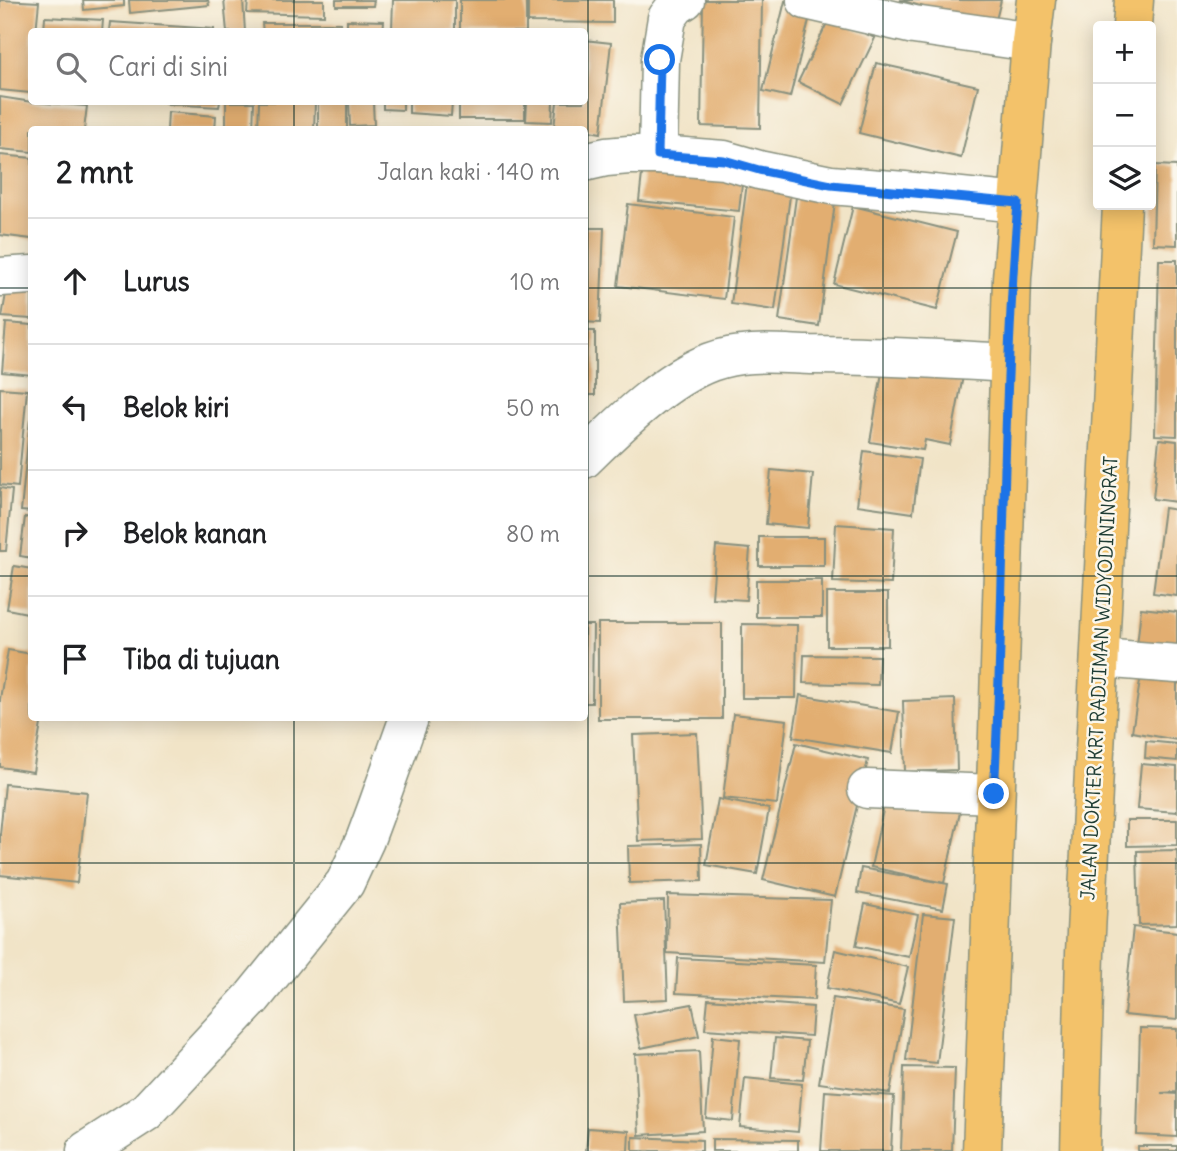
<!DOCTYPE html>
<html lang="id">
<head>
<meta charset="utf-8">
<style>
	:root { --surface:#fff; --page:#f2f2f2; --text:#202124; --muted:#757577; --line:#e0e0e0 }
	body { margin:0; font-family:Delius,sans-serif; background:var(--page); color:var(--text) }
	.controls { position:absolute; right:21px; top:21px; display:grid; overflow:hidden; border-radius:7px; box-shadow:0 4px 18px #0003 }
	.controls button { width:63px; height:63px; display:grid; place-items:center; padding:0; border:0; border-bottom:2px solid var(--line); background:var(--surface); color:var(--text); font:35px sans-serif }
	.stop { position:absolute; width:21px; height:21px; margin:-16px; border:5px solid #1a73e8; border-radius:50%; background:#fff }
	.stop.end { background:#1a73e8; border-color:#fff; box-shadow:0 2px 7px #0008 }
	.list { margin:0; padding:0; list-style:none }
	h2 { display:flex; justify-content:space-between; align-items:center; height:91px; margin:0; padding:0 28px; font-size:30px }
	h2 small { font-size:23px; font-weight:400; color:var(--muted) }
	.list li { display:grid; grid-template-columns:46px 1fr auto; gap:21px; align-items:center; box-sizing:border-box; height:126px; padding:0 28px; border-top:2px solid var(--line) }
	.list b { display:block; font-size:26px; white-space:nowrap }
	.list em { font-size:23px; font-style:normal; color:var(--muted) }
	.icon { flex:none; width:38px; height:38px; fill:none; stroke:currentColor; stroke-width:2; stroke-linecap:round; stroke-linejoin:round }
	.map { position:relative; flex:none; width:1177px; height:1151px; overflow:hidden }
	.search { position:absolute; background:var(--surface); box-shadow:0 4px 18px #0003; left:28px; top:28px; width:560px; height:77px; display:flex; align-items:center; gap:18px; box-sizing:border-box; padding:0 24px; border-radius:7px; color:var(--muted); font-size:26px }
	.panel { position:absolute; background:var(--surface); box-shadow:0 4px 18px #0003; left:28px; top:126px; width:560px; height:595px; border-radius:7px }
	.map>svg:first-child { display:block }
	.building { fill:#e2ae71 }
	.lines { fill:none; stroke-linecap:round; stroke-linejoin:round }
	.minor-casing { stroke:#88907e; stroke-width:41 }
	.major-casing { stroke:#88907e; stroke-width:41 }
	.minor { stroke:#fff; stroke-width:38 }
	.major { stroke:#f3c26a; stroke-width:38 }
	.route { stroke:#1a73e8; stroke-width:9 }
	.grid { fill:none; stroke:#1f3d34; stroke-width:2; stroke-opacity:0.55 }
	.labels { text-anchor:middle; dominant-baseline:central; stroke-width:5; stroke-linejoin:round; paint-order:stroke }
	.street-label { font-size:19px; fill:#1f3d34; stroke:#fbf7ec }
</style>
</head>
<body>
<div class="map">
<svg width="1177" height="1151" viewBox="0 0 1177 1151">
	<rect width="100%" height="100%" fill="#fbf7ec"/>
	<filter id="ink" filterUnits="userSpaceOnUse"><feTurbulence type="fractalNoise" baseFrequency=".0143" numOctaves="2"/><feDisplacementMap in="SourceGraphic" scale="14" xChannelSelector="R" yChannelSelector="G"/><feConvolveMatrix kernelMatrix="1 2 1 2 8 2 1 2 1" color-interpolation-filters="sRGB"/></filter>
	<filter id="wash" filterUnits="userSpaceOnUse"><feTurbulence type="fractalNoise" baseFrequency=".00686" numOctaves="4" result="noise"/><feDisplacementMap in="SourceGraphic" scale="28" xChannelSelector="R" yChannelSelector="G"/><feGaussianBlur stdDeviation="1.57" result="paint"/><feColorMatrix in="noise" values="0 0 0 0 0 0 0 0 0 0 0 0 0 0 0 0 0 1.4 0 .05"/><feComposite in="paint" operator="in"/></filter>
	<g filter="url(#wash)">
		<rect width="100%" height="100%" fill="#f1e4c7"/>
		<g id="blocks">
			<g class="building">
				<polygon points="0,0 39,2 36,32 32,32 30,93 0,90"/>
				<polygon points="83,0 124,0 124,6 84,10"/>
				<polygon points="129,0 208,0 209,5 130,13"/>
				<polygon points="224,0 243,0 245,32 227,32"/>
				<polygon points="248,0 324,0 324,15 247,13"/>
				<polygon points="336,0 374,0 373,6 336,6"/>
				<polygon points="393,0 455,0 455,31 392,30"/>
				<rect x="460" y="0" width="66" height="32"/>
				<polygon points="528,0 613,0 613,23 528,22"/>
				<polygon points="703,0 762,0 760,128 701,126"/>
				<polygon points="900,0 1001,0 994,28"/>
				<polygon points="785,1 812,8 790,97 763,91"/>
				<polygon points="45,17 103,20 102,32 44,32"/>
				<polygon points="830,17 875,38 843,104 798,82"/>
				<polygon points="347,20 384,21 383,32 347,32"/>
				<polygon points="110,22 214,29 214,32 109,32"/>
				<polygon points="262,23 341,23 341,32 263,32"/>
				<polygon points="584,40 611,43 601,133 584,130 554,128 557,102 584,102"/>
				<polygon points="876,63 978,86 961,158 859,133"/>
				<polygon points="0,97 32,102 87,106 84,130 32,130 32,152 0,149"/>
				<polygon points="166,102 220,102 219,107 166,104"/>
				<polygon points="226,102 254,102 253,130 226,130"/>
				<polygon points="259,102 315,102 314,130 258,130"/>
				<rect x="318" y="102" width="29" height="28"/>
				<polygon points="349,102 373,102 374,125 350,126"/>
				<polygon points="383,102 403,102 403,110 383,109"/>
				<polygon points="409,102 452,102 451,116 409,113"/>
				<rect x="459" y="102" width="66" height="17"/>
				<polygon points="527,102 553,102 552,122 526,121"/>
				<polygon points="168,112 216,116 215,130 167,130"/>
				<polygon points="0,155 32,158 32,239 0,235"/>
				<polygon points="643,165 743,175 739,211 639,201"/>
				<polygon points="1155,165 1177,166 1177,245 1153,244"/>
				<polygon points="747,183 791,188 775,310 731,304"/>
				<polygon points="796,197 835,202 819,326 779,320"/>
				<polygon points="628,204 734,217 724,299 618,286"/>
				<polygon points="853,206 957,232 937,310 834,284"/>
				<polygon points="584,228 604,228 600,323 584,322"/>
				<polygon points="1159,260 1177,260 1177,436 1155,435"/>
				<polygon points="8,282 32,284 32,319 2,317"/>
				<polygon points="6,323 32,325 32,375 2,372"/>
				<rect x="584" y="331" width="11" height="64"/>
				<polygon points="884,361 963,376 950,445 925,440 923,450 870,442"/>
				<polygon points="0,388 27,390 18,487 0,485"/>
				<polygon points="30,420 32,420 32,512 21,511"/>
				<polygon points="1159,439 1177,441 1177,502 1153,499"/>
				<polygon points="864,451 920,459 913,513 857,505"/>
				<polygon points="771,470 813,474 808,528 766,524"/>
				<polygon points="0,488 12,490 6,551 0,551"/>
				<polygon points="1164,508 1177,510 1177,596 1153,593"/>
				<polygon points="25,517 32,518 32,558 20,556"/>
				<polygon points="836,524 894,528 891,584 833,582"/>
				<rect x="759" y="537" width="65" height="29"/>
				<polygon points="716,546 750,549 746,600 712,598"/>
				<polygon points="14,566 32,569 32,614 7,609"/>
				<rect x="756" y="580" width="66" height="37"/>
				<rect x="827" y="593" width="61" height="53"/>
				<polygon points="1141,608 1177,612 1177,660 1136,656"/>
				<rect x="598" y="623" width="124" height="96"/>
				<polygon points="742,624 797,625 796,698 742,698"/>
				<polygon points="584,625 593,625 592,703 584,703"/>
				<polygon points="8,650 32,654 32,718 42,718 33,772 0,767 0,699"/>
				<polygon points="804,655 879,656 878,685 803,683"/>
				<polygon points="1143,662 1177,668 1177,740 1132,732"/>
				<polygon points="800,695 899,712 892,753 793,737"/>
				<polygon points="955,699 957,770 905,772 903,701"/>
				<polygon points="733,714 787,720 777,804 723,798"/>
				<polygon points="697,733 702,839 638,841 633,735"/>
				<polygon points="1146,741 1177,744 1177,761 1145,758"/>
				<polygon points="796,743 868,760 835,897 763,880"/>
				<polygon points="1141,764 1177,767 1177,812 1137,809"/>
				<polygon points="5,784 87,792 77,883 0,875 0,834"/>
				<polygon points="886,796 960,812 944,883 871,867"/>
				<polygon points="718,799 769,809 757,874 706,865"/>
				<polygon points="1127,820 1177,820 1177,845 1127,846"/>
				<polygon points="701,844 702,881 629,883 628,846"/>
				<polygon points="1177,850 1177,924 1139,925 1137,851"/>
				<polygon points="861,868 948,884 943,909 857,893"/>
				<polygon points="668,895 831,900 825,962 667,953"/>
				<polygon points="664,901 668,999 624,1001 620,903"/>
				<polygon points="865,904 918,915 909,957 856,946"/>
				<polygon points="923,914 955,917 937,1063 906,1060"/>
				<polygon points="1133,927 1177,932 1177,1020 1124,1015"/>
				<polygon points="835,950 908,967 899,1004 827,988"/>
				<polygon points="678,958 816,965 814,1000 676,993"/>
				<polygon points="833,998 904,1009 890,1093 819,1083"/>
				<polygon points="708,999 813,1007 811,1036 705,1029"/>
				<polygon points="692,1004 699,1036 641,1048 634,1015"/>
				<polygon points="1140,1028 1177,1029 1177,1092 1161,1093 1177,1094 1177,1137 1137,1135"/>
				<polygon points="713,1036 740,1039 733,1121 706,1118"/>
				<polygon points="775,1038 807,1041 803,1080 771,1078"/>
				<polygon points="699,1051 703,1131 639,1135 635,1054"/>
				<polygon points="904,1067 955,1068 952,1151 901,1151"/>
				<polygon points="745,1078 802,1084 798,1132 740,1127"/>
				<polygon points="825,1091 894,1096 891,1151 821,1151"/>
				<polygon points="588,1128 629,1131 628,1151 586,1151"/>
				<polygon points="633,1137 702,1140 702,1151 633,1151"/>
				<polygon points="712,1139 798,1140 798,1151 712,1151"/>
				<rect x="1138" y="1146" width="39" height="5"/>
			</g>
		</g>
	</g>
	<g filter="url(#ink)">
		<use href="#blocks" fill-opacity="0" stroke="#88907e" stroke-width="2"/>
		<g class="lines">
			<defs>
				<g id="minor">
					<polyline points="806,0 914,25 1031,42"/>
					<polyline points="658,155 660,60 667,18 676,6 685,0"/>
					<polyline points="584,162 606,157 629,155 658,155 724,160 759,170 831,185 904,191 1018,203"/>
					<polyline points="0,277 32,275"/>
					<path d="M 584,459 C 619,425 665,379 711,362 C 743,350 777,354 811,355 C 877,355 943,359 1009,363"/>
					<polyline points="1100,658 1177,664"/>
					<polyline points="867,789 994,794"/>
					<polyline points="86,1151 146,1112 252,998 345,883 365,840 378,805 409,718"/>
				</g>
				<g id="major">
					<polyline points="1132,26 1134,0"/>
					<polyline points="982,1151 998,732 1012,278 1031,42 1036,0"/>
					<polyline points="1080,1151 1085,953 1122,205"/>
				</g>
			</defs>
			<use href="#minor" class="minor-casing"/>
			<use href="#major" class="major-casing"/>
			<use href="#minor" class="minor"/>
			<use href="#major" class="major"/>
		</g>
	</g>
	<g class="lines" filter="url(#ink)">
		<path class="route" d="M 660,60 L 658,155 L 724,160 L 759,170 L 831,185 L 1018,203 C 1002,400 1005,597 994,794"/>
	</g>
	<path class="grid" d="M 294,0 L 294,32M 588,0 L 588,1151M 883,0 L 883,1151M 294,102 L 294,130M 0,288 L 32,288M 584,288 L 1177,288M 0,576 L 32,576M 584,576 L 1177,576M 294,718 L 294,1151M 0,863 L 1177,863"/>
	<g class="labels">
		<g class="street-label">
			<text transform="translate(1099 678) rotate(-87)">JALAN DOKTER KRT RADJIMAN WIDYODININGRAT</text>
		</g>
	</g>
</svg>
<div class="controls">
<button>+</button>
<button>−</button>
<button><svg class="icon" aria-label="layers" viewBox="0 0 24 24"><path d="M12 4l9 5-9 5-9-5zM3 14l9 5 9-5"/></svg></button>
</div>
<div class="stop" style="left:660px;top:60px"></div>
<div class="stop end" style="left:994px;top:794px"></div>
<div class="search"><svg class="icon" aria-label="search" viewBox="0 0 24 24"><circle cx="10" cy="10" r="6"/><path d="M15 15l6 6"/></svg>Cari di sini</div>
<section class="panel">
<h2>2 mnt<small>Jalan kaki · 140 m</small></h2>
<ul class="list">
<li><svg class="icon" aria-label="ahead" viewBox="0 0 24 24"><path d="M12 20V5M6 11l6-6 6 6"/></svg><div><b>Lurus</b></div><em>10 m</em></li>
<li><svg class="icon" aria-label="left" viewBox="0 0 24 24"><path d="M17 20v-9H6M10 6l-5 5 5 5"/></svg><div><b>Belok kiri</b></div><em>50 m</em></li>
<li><svg class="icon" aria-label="right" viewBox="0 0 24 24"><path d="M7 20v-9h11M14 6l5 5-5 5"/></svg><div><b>Belok kanan</b></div><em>80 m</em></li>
<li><svg class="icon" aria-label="arrive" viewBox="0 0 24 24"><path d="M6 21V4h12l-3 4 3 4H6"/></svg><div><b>Tiba di tujuan</b></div></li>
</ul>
</section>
</div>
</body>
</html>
